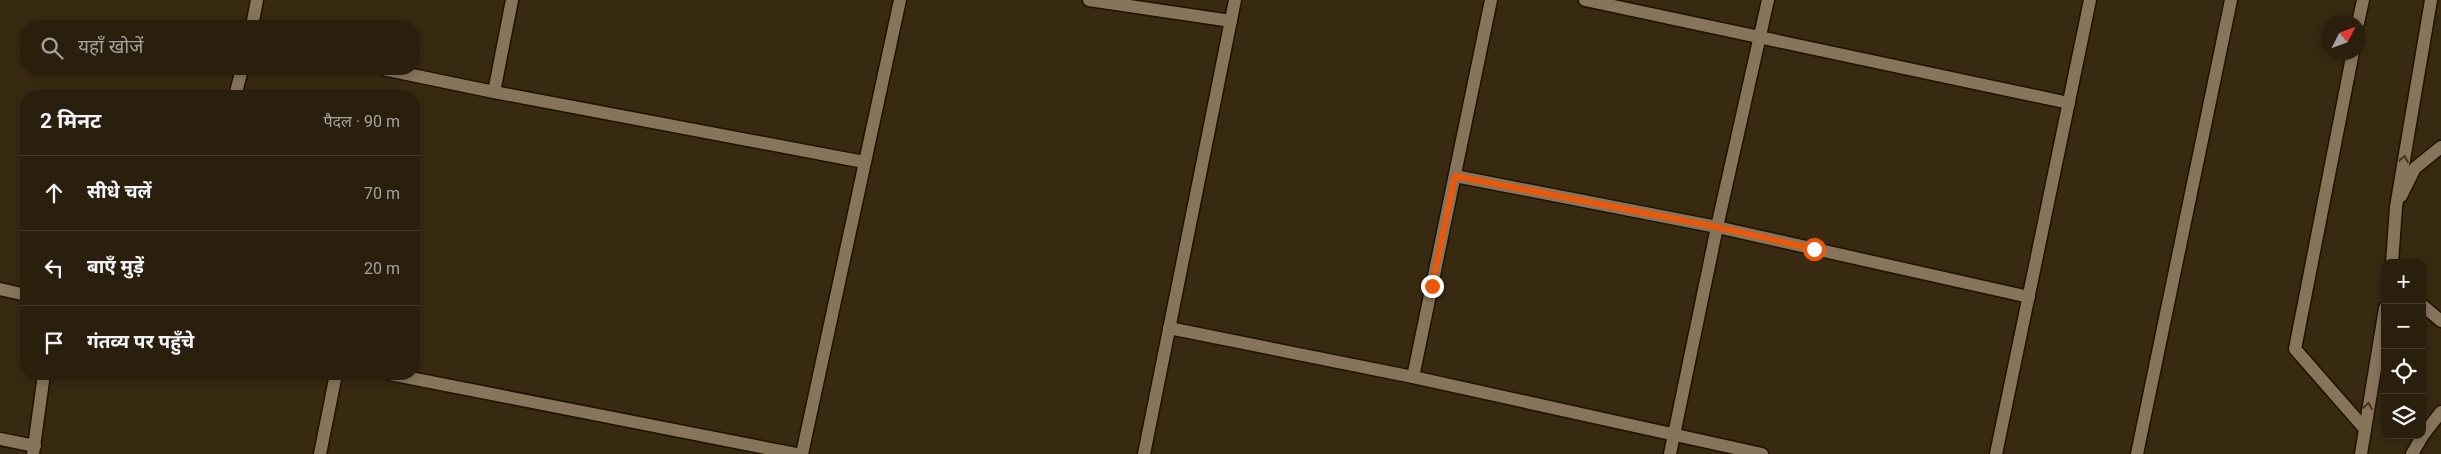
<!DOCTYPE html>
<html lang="hi">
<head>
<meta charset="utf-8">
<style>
	:root { --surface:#2a1f0d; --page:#322716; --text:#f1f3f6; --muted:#a5a29d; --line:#463d2e }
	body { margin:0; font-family:Roboto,"Noto Sans Devanagari",sans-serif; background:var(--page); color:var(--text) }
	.controls { position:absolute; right:15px; bottom:15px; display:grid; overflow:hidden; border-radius:10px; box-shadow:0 2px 8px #0003 }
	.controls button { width:45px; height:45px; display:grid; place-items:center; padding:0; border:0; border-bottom:1px solid var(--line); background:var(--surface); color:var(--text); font:25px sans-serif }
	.compass { position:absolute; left:2321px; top:15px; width:45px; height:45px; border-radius:50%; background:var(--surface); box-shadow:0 2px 8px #0003; rotate:48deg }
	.stop { position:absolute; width:15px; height:15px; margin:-11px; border:4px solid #ea580c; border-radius:50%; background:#fff }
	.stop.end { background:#ea580c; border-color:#fff; box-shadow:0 1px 5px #0008 }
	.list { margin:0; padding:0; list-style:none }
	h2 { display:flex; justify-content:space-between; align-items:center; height:65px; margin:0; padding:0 20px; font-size:21px }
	h2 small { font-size:16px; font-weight:400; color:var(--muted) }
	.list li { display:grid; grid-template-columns:32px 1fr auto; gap:15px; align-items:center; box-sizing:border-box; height:75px; padding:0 20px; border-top:1px solid var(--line) }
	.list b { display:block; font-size:19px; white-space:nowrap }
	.list em { font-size:16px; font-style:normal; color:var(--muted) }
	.icon { flex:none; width:28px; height:28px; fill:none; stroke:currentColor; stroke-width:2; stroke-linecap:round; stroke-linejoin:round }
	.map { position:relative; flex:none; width:2441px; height:454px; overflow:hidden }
	.search { position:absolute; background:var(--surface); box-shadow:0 2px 8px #0003; left:20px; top:20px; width:400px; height:55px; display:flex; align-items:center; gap:12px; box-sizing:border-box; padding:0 18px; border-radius:20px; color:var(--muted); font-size:19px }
	.panel { position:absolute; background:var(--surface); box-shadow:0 2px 8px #0003; left:20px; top:90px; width:400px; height:290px; border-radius:20px }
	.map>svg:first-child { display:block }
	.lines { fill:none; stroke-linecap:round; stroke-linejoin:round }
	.lane-casing { stroke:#1f1100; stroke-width:15 }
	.street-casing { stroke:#1f1100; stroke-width:15 }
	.secondary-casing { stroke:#1f1100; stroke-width:15 }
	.lane { stroke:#86755b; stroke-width:12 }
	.street { stroke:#86755b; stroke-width:12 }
	.secondary { stroke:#86755b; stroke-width:12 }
	.oneway { stroke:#44341c }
	.route { stroke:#ea580c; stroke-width:6 }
</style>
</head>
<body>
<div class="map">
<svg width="2441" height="454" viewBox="0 0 2441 454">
	<rect width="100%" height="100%" fill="#382911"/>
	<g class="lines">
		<defs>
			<g id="lane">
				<polyline points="2358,23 2363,0"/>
				<polyline points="2353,52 2295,349 2365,429"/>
			</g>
			<g id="street">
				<polyline points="1089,0 1231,21"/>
				<polyline points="1585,0 2069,103"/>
				<polyline points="252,26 257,0"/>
				<polyline points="383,69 494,92 864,162"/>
				<polyline points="494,92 512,0"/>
				<polyline points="235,96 242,69"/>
				<polyline points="1455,176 1717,227 2029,297"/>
				<polyline points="0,289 26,295"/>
				<polyline points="1169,328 1413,377 1762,454"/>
				<polyline points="390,374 796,454"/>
				<polyline points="1413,377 1491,0"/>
				<polyline points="0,439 35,446"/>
				<polyline points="33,454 44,374"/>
				<polyline points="320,454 336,374"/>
				<polyline points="802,454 900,0"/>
				<polyline points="1144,454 1235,0"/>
				<polyline points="1670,454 1717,227 1768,0"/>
				<polyline points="1996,454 2090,0"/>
				<polyline points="2137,454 2231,0"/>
			</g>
			<g id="secondary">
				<polyline points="2401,196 2415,168 2441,147"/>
				<polyline points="2392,263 2396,207 2431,0"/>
				<polyline points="2422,305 2441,321"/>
				<polyline points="2361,454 2385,308"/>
				<polyline points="2412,454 2423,435 2441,412"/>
			</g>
		</defs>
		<use href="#lane" class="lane-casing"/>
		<use href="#street" class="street-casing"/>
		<use href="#secondary" class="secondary-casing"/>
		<use href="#lane" class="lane"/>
		<use href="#street" class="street"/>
		<use href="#secondary" class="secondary"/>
	</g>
	<defs><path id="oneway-chevron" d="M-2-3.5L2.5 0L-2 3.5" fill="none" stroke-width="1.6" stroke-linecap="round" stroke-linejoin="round" transform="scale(1.25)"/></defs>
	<g class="oneway">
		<use href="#oneway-chevron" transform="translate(2404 159) rotate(-80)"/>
		<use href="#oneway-chevron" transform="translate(2368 406) rotate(-81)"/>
	</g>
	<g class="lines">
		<polyline class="route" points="1432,286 1455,176 1717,227 1814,249"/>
	</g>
</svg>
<div class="controls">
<button>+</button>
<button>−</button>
<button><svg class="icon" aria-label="locate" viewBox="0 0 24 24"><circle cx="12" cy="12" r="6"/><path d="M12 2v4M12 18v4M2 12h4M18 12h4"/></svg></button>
<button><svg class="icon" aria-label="layers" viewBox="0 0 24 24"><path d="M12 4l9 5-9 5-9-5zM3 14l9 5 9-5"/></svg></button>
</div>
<svg class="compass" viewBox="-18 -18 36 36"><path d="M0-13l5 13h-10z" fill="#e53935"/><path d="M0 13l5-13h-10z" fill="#a5a29d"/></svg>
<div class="stop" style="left:1814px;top:249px"></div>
<div class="stop end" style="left:1432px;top:286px"></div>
<div class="search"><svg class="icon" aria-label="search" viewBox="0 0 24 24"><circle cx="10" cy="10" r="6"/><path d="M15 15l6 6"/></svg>यहाँ खोजें</div>
<section class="panel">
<h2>2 मिनट<small>पैदल · 90 m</small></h2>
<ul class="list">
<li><svg class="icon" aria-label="ahead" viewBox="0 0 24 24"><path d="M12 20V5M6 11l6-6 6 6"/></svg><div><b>सीधे चलें</b></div><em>70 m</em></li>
<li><svg class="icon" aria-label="left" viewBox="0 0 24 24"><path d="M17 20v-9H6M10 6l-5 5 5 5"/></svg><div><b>बाएँ मुड़ें</b></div><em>20 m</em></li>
<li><svg class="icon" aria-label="arrive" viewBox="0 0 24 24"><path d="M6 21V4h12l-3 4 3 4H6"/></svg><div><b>गंतव्य पर पहुँचे</b></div></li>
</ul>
</section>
</div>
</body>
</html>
